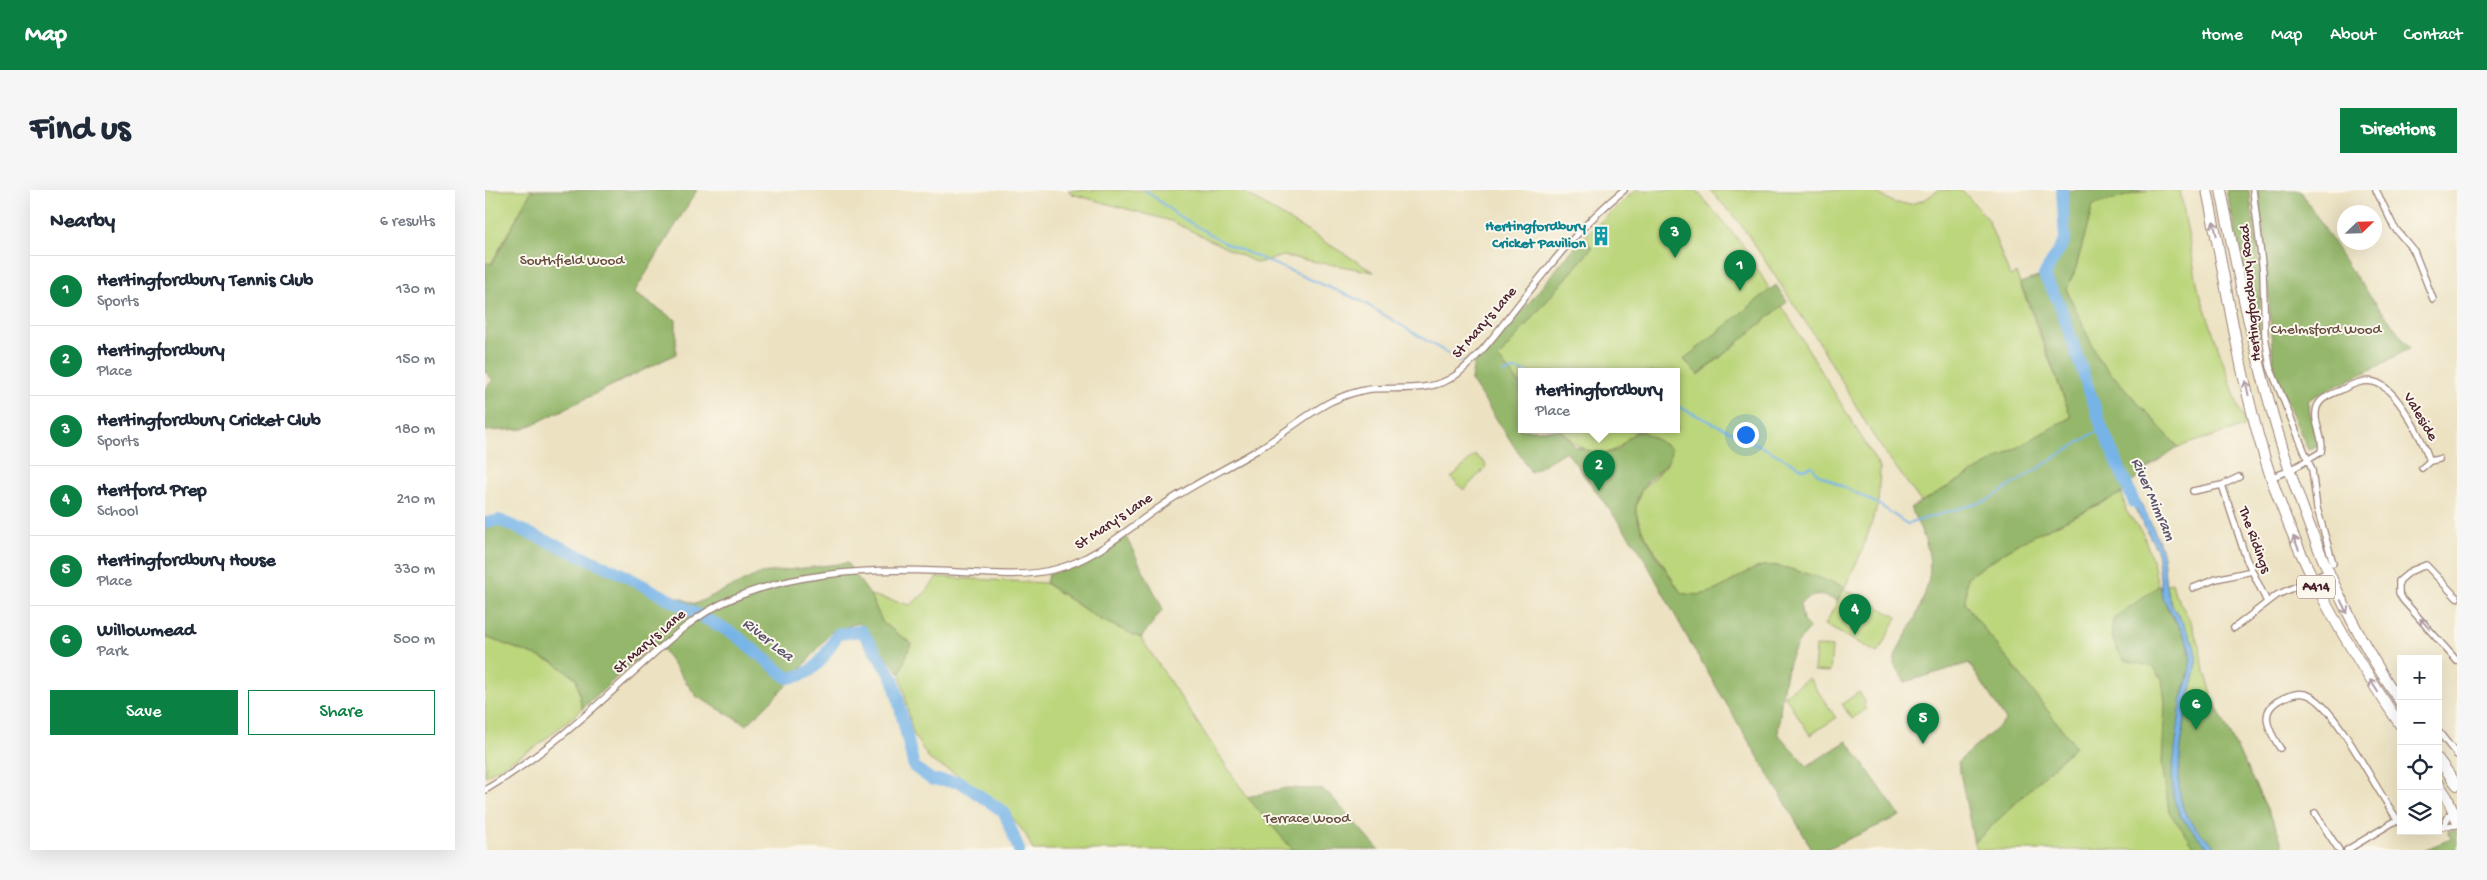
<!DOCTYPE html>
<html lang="en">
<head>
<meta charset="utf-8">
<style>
	:root { --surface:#fff; --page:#f6f6f7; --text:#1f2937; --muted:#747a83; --line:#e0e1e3; --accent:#0b8043 }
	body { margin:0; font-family:"Gochi Hand",sans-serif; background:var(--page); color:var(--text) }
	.controls { position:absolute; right:15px; bottom:15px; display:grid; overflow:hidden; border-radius:0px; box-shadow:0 5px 20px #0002 }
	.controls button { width:45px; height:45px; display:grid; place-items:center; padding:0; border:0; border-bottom:1px solid var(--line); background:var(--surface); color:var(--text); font:25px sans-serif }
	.compass { position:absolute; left:1852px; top:15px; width:45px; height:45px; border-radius:50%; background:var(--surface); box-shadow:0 5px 20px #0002; rotate:67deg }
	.you { position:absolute; left:1260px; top:244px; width:18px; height:18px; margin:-12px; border:4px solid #fff; border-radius:50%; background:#1a73e8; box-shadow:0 0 0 8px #1a73e833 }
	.badge { display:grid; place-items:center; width:32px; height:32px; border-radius:50%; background:var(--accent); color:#fff; font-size:16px; font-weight:700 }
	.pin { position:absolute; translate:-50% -41px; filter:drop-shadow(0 1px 2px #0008) }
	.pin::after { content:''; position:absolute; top:26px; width:18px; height:15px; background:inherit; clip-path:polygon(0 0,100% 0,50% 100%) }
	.popup { position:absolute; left:1033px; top:178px; width:162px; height:65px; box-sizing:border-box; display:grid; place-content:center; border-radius:0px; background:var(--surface); filter:drop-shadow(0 1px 4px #0005); font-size:16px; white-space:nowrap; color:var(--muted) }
	.popup b { font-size:19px; color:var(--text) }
	.popup::after { content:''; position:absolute; left:50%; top:100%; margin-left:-10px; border:10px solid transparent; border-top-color:var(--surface) }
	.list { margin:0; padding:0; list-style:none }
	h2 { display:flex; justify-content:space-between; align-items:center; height:65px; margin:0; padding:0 20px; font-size:21px }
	h2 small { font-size:16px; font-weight:400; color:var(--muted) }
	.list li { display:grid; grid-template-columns:32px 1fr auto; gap:15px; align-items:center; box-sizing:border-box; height:70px; padding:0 20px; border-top:1px solid var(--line) }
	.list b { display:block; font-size:19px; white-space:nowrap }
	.list p { margin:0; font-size:16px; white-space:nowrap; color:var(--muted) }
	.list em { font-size:16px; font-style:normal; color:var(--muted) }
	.actions { display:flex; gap:10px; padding:15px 20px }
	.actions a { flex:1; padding:11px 0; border:1px solid var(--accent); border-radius:0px; text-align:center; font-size:18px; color:var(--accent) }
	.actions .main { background:var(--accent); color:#fff }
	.icon { flex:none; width:28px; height:28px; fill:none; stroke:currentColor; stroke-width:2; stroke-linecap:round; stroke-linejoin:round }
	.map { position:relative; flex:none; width:1972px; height:660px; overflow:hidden; border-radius:0px }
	header { display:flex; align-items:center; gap:30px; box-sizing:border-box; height:70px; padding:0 25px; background:var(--accent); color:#fff }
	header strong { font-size:24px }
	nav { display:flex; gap:28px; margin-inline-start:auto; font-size:18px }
	.intro { display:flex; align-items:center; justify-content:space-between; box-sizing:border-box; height:120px; padding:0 30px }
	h1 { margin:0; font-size:35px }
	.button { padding:12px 22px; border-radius:0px; background:var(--accent); color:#fff; font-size:18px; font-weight:700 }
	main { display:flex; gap:30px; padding:0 30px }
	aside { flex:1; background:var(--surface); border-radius:0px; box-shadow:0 5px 20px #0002 }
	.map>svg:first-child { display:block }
	.green { fill:#bcd67c; stroke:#837a54 }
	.forest { fill:#95b76c; stroke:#706b4c }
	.water { fill:#76b4e8; stroke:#606a8a }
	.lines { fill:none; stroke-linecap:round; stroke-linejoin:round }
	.stream { stroke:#76b4e8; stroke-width:2 }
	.river { stroke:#76b4e8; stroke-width:12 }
	.street-casing { stroke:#9b8076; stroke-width:8 }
	.highway-casing { stroke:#9b8076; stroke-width:12 }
	.street { stroke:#fff; stroke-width:5.5 }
	.highway { stroke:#fff; stroke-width:10 }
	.oneway { stroke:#ae9aa0 }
	.labels { text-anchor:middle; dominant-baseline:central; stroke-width:4; stroke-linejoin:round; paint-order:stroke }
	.shield { fill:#fbf7ec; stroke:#7f6065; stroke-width:1 }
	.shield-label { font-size:14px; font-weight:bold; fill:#4a1f2b }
	.culture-label { font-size:15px; font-weight:bold; fill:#0d838f; stroke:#fbf7ec; text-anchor:end }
	.park-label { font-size:15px; fill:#664d3f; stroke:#fbf7ec }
	.street-label { font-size:15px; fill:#4a1f2b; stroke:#fbf7ec }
	.water-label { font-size:16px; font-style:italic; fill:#59536d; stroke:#fbf7ec }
</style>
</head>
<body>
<header>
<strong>Map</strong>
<nav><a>Home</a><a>Map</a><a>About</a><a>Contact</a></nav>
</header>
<div class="intro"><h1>Find us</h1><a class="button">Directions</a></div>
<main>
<aside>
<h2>Nearby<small>6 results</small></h2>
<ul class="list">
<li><span class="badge">1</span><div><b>Hertingfordbury Tennis Club</b><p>Sports</p></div><em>130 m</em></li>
<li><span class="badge">2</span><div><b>Hertingfordbury</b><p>Place</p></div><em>150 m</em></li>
<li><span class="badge">3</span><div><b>Hertingfordbury Cricket Club</b><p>Sports</p></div><em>180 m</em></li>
<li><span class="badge">4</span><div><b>Hertford Prep</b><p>School</p></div><em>210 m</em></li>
<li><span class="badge">5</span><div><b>Hertingfordbury House</b><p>Place</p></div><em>330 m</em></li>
<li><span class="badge">6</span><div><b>Willowmead</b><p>Park</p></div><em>500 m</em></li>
</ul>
<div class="actions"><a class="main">Save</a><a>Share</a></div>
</aside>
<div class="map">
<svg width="1972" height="660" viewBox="0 0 1972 660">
	<rect width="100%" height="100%" fill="#fbf7ec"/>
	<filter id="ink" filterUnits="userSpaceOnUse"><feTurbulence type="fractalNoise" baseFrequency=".02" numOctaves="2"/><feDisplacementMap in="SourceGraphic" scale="10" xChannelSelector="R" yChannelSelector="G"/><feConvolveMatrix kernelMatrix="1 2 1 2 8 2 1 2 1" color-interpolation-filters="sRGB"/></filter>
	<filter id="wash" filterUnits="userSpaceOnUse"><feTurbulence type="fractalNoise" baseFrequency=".0096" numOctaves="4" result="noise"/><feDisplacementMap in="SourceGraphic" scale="20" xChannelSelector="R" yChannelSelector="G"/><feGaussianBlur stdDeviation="1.12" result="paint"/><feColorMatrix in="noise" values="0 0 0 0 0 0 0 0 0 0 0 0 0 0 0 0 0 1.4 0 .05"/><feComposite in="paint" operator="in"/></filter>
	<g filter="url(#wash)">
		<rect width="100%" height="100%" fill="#ece2c2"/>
		<g class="green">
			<polygon points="0,0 47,0 6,74 0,73"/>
			<polygon points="583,0 755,0 889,82 798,66 772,73 686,31 587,4"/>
			<path d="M 1151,0 L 1211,0 L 1258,55 L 1285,100 L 1199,170 L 1214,185 L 1297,116 L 1395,278 L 1393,314 L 1377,361 L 1360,397 C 1342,391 1295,372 1278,376 C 1247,384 1232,412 1196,403 L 1157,340 L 1150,319 L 1156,301 L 1183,273 L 1143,248 C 1120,276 1096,262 1076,240 L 1192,240 L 1192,182 L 1036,182 L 1036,195 L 1013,168 L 1107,58 L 1099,47 Z"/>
			<polygon points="1225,0 1387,0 1409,13 1426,14 1439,10 1454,0 1477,0 1502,28 1525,86 1531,83 1586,227 1436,312 1389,247 1337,157 1255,33"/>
			<polygon points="1662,0 1695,0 1713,98 1760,236 1693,257 1614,170 1581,99 1590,81 1608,15"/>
			<polygon points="990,265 1000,273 1001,277 979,300 966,288"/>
			<polygon points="1637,303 1641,321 1658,344 1668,372 1673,396 1687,393 1690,404 1706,432 1715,459 1717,473 1727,503 1725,505 1792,639 1799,660 1493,660 1489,653 1590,556 1480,414 1482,387 1532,354"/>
			<polygon points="452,387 560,393 614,429 656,448 762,607 808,660 548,660 541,645 520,618 476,587 445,570 428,544 415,483 426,453 395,434 385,405 425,415 441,402"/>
			<polygon points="1359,399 1412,427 1393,463 1340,435"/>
			<polygon points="0,447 68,472 91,488 97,519 52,556 0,586"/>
			<polygon points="1331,456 1347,457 1345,482 1329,481"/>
			<polygon points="1324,488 1351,528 1325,545 1299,505"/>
			<polygon points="1374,502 1381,513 1378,515 1381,519 1367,529 1357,514"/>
		</g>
		<g class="forest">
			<polygon points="47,0 212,0 149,103 191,130 191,164 39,239 0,241 0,199 8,190 0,182 0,73 7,74"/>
			<path d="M 1577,0 L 1662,0 L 1608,15 L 1590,81 L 1581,99 L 1614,170 L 1693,257 L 1655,284 L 1637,303 L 1532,354 L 1482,387 L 1480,414 L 1590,556 L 1489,653 L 1473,572 L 1521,530 L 1484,473 L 1420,492 L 1409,474 C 1410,461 1419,449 1425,438 C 1450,387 1453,369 1425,318 L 1586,227 L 1548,123 L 1535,93 L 1559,85 L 1580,50 Z"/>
			<polygon points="1741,0 1764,0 1776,81 1774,147"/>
			<polygon points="1773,0 1815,0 1865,79 1925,158 1895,175 1822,210 1833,255 1823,260 1795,196 1788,172 1782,81"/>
			<path d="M 1099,47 L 1107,58 L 1013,168 L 1036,195 L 1036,240 L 1076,240 L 1091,257 L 1117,264 L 1133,260 L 1143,248 L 1151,242 L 1158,242 L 1186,258 C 1186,274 1176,278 1166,288 C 1158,296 1151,307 1151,318 C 1149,337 1185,385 1196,403 C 1232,412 1247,384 1278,376 C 1295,372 1342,391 1360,397 L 1352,411 C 1338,404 1329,403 1315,413 L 1318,431 L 1325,438 C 1297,465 1297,508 1293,544 L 1322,576 L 1362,551 L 1415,626 L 1348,656 L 1338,660 L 1327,660 L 1300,612 L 1207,456 L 1155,361 L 1081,261 L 1046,282 L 986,190 L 989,173 C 1031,136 1061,87 1099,47 Z"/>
			<polygon points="1291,95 1302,112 1213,185 1199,169"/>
			<polygon points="0,331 9,331 84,365 210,414 276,383 362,373 385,405 398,433 426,453 415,483 373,433 346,442 307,490 262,535 211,506 179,461 169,453 97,519 91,488 68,472 0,447"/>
			<polygon points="641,347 678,419 656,448 614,429 561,393 563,385 596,374"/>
			<path d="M 1675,395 L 1682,417 L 1703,452 L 1706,473 L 1696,512 L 1688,606 L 1695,626 L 1725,660 L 1712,660 L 1684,622 L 1677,574 L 1680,513 L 1677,489 L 1668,477 L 1639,470 C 1629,456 1623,444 1629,428 Z"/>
			<path d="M 1725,504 L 1792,639 L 1799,660 L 1734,660 C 1723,649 1707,638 1700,623 C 1685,594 1699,544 1703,512 L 1704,508 Z"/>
			<polygon points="801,598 836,599 844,604 894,660 808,660 762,607"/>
			<polygon points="1963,640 1972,641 1972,660 1938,660 1966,649"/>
		</g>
		<path class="water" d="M 1645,293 C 1655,315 1669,335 1676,358 C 1681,375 1678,394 1685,410 C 1693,429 1708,443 1711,464 C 1714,481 1706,496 1703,512 C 1698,540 1687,600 1701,624 C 1708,638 1723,649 1734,660 L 1725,660 L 1695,626 L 1688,606 L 1687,584 L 1696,512 L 1704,487 L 1706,463 L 1703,452 L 1677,407 L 1672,360 L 1640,300 Z"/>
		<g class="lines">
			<g class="stream">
				<polyline points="660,0 691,24 740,53 876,111 977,172"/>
				<polyline points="1018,183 1029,180 1042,182"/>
				<polyline points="1192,216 1262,249 1319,279 1327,276 1333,284 1393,314 1422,334 1503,310 1617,238"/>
			</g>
			<g class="river">
				<polyline points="1577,0 1580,50 1559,85 1574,113 1617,238 1649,312"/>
				<path d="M 0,333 L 14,330 L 135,383 L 249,444 L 303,488 C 332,485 339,466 353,444 L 377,441 L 408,488 L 429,577 L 447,590 L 475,592 L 519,622 L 534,660"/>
			</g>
		</g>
	</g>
	<g filter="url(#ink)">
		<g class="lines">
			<defs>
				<g id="street">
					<polyline points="1768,0 1778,82 1780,145 1785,177 1827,280 1832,318 1848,373"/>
					<polyline points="1891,0 1909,37 1929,61 1948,109"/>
					<polyline points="1937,278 1945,271 1954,269"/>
					<path d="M 1787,287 L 1804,281 L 1836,262 C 1840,247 1827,233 1832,217 C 1836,207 1847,204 1856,200 C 1866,195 1877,189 1889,192 C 1912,197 1938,251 1945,271"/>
					<polyline points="1737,295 1761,368 1782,412"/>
					<polyline points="1708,301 1737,295 1754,287"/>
					<polyline points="1708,398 1731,389 1767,381"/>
					<polyline points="1972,408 1941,375 1926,381 1914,391 1914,403 1918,410 1972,471"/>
					<polyline points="1749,438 1792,405 1843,382"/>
					<polyline points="1953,541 1972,565"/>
					<path d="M 1795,558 C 1782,538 1772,518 1801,507 C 1808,504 1816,502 1823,505 C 1851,514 1894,608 1916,634"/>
					<path d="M 0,600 C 56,567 105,522 153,478 C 182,452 208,426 244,410 C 308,382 382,378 450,381 C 490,382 532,389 571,379 C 611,369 642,339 675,317 C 706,295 741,279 774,259 C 799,244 821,224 847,211 C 860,205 872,201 886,199 C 914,197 946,203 971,185 C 998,164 1017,135 1038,109 C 1069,70 1100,31 1139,0"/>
					<polyline points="1830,623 1854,660"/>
					<polyline points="1959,635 1967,620"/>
					<polyline points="1953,637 1972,635"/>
					<polyline points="1932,641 1933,641"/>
					<polyline points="1862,660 1912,630"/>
				</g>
				<g id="highway">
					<path d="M 1722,0 C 1739,81 1751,165 1773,245 C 1804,357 1852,441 1916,536"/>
					<path d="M 1736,0 C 1772,179 1811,360 1916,513"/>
					<polyline points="1953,569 1972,595"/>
					<polyline points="1953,593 1962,607 1972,630"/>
				</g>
			</defs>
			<use href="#street" class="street-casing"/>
			<use href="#highway" class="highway-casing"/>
			<use href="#street" class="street"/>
			<use href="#highway" class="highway"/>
		</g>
		<defs><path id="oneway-shaft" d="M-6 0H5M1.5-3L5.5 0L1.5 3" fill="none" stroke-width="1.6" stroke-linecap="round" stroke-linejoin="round" transform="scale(1.25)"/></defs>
		<g class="oneway">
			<use href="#oneway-shaft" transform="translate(1730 38) rotate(-102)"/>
			<use href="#oneway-shaft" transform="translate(1762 198) rotate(-102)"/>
			<use href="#oneway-shaft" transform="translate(1811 353) rotate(-113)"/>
			<use href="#oneway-shaft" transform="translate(1859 417) rotate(64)"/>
			<use href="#oneway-shaft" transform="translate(1940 434) rotate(-132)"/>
			<use href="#oneway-shaft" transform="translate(1889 496) rotate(-123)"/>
		</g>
	</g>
	<defs>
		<symbol id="building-bare" viewBox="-9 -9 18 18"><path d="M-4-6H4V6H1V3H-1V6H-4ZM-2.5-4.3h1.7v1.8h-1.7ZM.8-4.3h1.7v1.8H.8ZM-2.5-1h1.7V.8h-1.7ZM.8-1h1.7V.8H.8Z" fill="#0f9aa8" stroke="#fbf7ec" stroke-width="2.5" paint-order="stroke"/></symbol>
	</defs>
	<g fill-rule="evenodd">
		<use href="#building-bare" x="1102" y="32" width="28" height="28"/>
	</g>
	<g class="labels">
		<rect class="shield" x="1812" y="385.5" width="38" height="23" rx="4"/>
		<g class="shield-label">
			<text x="1831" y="397">A414</text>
		</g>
		<g class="culture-label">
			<text x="1101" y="37">Hertingfordbury<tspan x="1101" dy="17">Cricket Pavilion</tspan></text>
		</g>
		<g class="park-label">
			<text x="87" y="71">Southfield Wood</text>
			<text x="1841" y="140">Chelmsford Wood</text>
			<text x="822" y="629">Terrace Wood</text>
		</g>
		<g class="street-label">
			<text transform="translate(1766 103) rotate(-95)">Hertingfordbury Road</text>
			<text transform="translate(1000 133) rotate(-49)">St Mary's Lane</text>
			<text transform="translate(1935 227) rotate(59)">Valeside</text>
			<text transform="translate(629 332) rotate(-34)">St Mary's Lane</text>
			<text transform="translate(1769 350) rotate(70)">The Ridings</text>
			<text transform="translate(165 452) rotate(-41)">St Mary's Lane</text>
		</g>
		<g class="water-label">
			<text transform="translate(1667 310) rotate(66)">River Mimram</text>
			<text transform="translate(282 451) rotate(38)">River Lea</text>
		</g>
	</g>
</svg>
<div class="controls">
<button>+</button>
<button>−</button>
<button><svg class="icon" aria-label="locate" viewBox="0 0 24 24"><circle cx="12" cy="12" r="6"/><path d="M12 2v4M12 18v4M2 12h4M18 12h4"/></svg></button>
<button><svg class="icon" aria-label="layers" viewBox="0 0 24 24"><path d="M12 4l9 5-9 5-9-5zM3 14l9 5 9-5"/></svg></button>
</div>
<svg class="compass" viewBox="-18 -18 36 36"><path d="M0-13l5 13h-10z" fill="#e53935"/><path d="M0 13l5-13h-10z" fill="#747a83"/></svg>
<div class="you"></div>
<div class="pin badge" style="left:1255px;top:101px">1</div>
<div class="pin badge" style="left:1114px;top:301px">2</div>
<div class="popup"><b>Hertingfordbury</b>Place</div>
<div class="pin badge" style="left:1190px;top:68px">3</div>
<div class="pin badge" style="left:1370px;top:445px">4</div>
<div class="pin badge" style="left:1438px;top:554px">5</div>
<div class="pin badge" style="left:1711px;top:540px">6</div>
</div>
</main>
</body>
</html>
